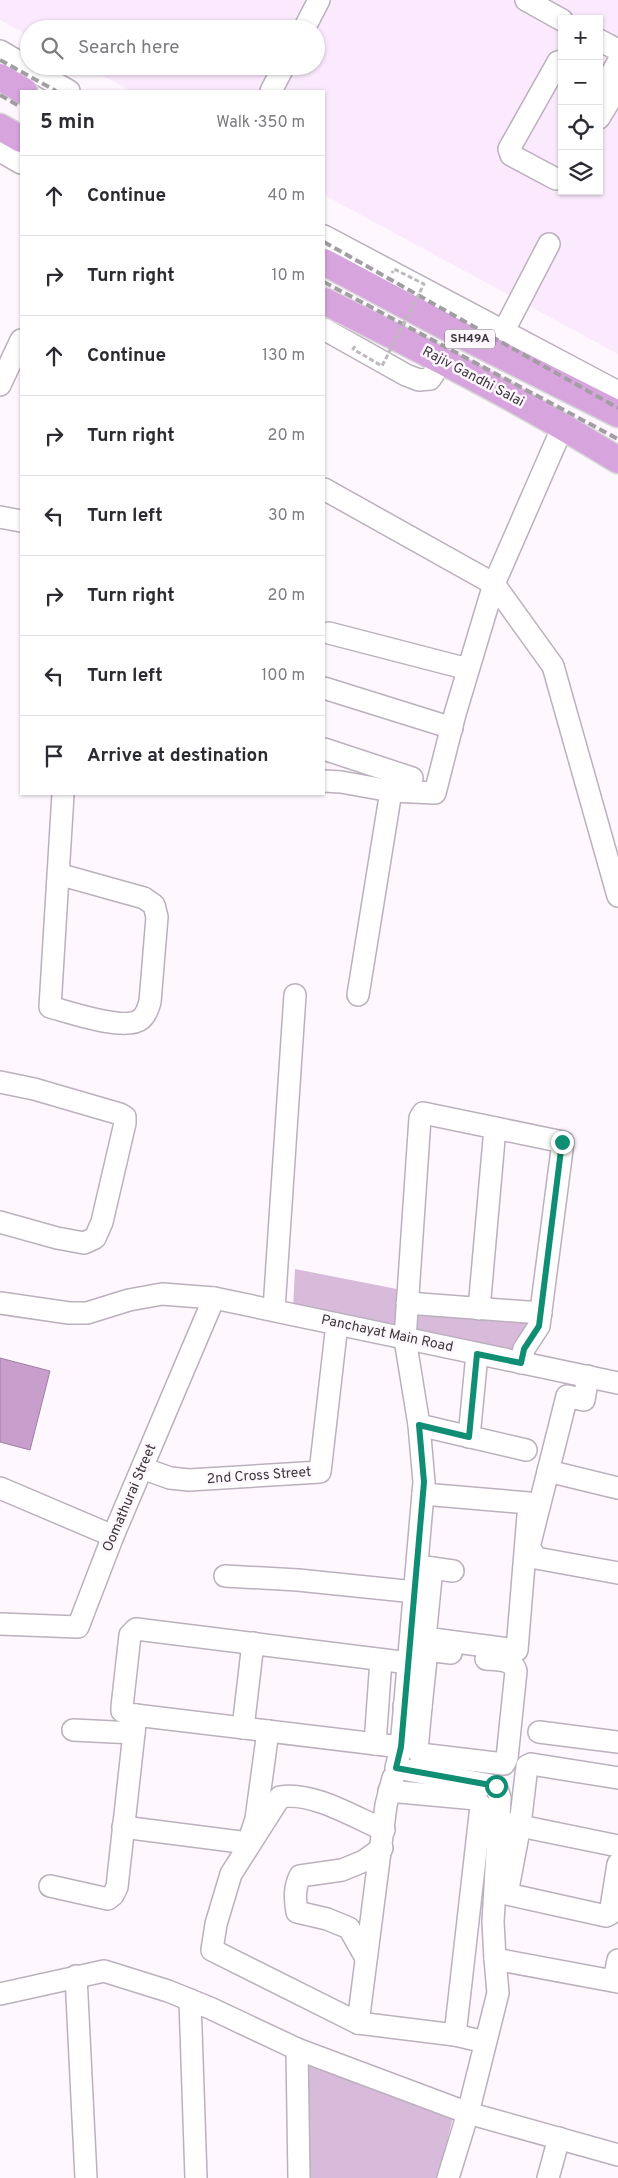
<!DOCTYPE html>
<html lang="en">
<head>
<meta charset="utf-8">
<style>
	:root { --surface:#fff; --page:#f2f2f3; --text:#2b2b33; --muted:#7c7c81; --line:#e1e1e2 }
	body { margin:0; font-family:Overpass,sans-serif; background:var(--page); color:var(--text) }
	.controls { position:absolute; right:15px; top:15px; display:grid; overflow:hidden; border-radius:0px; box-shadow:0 1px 4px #0004 }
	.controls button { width:45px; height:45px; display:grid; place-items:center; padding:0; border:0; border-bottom:1px solid var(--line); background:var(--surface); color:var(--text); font:25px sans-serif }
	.stop { position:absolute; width:15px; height:15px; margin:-11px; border:4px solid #108e74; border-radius:50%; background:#fff }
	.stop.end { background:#108e74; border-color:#fff; box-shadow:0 1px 5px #0008 }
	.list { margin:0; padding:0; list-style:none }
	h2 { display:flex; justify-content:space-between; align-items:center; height:65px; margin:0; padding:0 20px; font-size:21px }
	h2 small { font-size:16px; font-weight:400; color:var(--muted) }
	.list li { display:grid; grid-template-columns:32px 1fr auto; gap:15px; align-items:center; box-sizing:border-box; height:80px; padding:0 20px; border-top:1px solid var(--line) }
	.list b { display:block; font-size:19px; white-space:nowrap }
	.list em { font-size:16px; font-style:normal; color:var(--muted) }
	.icon { flex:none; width:28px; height:28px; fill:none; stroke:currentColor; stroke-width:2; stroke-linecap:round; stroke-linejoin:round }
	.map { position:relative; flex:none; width:618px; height:2178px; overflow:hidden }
	.search { position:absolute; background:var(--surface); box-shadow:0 1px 4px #0004; left:20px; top:20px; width:305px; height:55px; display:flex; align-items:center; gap:12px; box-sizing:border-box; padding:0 18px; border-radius:28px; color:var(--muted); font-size:19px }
	.panel { position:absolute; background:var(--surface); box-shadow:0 1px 4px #0004; left:20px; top:90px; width:305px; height:705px; border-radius:0px }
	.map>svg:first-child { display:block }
	.built { fill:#fbeafd; fill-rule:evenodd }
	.green { fill:#d8bbdb }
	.water { fill:#c89ecd; stroke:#9e7fa2 }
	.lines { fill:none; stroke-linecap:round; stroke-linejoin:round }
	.minor-casing { stroke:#bbb0bd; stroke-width:24 }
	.major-casing { stroke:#d8d7d8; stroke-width:29 }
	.minor { stroke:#fff; stroke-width:21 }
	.major { stroke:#d7a4de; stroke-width:26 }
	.rail { stroke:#a39ea4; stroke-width:4; stroke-dasharray:8 4; stroke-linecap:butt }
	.path-bridge { stroke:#bfb9bf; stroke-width:3; stroke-dasharray:5 2.5; stroke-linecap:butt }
	.route { stroke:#108e74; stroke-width:6 }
	.labels { text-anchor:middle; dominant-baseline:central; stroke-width:5; stroke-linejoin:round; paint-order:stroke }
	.shield { fill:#fef7fe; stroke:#767177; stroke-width:1 }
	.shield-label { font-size:12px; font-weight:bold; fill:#3c383d }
	.street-label { font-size:14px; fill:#3c383d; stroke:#fef7fe }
</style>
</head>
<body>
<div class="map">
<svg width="618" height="2178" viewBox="0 0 618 2178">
	<rect width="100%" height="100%" fill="#fef7fe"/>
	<path class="built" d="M 0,0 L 618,0 L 618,354 L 324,195 L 324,91 L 131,91 L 85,66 L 316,66 L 316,29 L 29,29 L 29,36 L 0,20 ZM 562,19 L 599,19 L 599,191 L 562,191 Z"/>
	<g class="green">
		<polygon points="295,1269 534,1316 528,1355 293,1308"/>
		<polygon points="302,2057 454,2113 438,2178 302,2178"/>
	</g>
	<polygon class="water" points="0,1358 50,1371 30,1450 0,1442"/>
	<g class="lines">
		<defs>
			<g id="minor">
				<polyline points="526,0 562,20"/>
				<polyline points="304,29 319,0"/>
				<polyline points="599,40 618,50"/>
				<polyline points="0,51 69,91"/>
				<polyline points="562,61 558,62 509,149 511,155 556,179 562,178"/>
				<polyline points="271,91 284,66"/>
				<polyline points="599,118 613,95 607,82 618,62"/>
				<polyline points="0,151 21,163"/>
				<polyline points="324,236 618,392"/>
				<polyline points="324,329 406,375 419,380 430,379 443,360"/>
				<polyline points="497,344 549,244"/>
				<polyline points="0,385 21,340"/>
				<polyline points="324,489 494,584 553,666 618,896"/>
				<polyline points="0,517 21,521"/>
				<polyline points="329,633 468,669"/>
				<polyline points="324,688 452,728"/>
				<polyline points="324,749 412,778"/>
				<polyline points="324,781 341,782 391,791 435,793 455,714 494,584 563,426"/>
				<path d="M 58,874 L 144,898 L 154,905 L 157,917 L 150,1002 C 148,1008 147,1014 141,1019 C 126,1032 69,1012 50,1007 L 63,794"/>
				<polyline points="358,995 391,791"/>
				<polyline points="0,1082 34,1089 120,1114 125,1117 125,1123 102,1222 95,1238 84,1243 57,1238 0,1222"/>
				<polyline points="0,1303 69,1313 87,1313 129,1300 162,1294 214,1298 618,1383"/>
				<polyline points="407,1303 541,1313"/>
				<polyline points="274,1309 295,995"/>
				<polyline points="479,1309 495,1128"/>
				<polyline points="588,1376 584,1400 567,1396 529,1547 536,1558 618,1573"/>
				<polyline points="419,1425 526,1450"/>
				<polyline points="469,1437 477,1354"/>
				<polyline points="142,1468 170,1478 189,1480 320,1472 337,1324"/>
				<polyline points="548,1471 618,1488"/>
				<polyline points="0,1488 113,1536"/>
				<polyline points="423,1494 529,1503 517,1650 425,1638 432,1568"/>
				<polyline points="418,1566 453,1571"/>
				<polyline points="225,1576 298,1580 415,1592"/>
				<polyline points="0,1624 78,1627 113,1536 214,1298"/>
				<polyline points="404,1706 421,1707 427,1650 451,1653"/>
				<path d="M 421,1707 L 417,1750 L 420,1754 L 504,1764 L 507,1758 L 516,1671 C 513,1659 498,1660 486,1659"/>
				<polyline points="243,1728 253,1643"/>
				<polyline points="73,1730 134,1733"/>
				<polyline points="539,1732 618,1742"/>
				<polyline points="375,1744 381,1660"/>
				<polyline points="401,1747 127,1714 122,1711 122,1707 130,1635 136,1629 409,1663"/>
				<polyline points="618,1778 531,1764 527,1766 520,1825 507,1894 606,1916 610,1914 618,1864"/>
				<polyline points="389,1791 476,1799 481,1806 455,2035"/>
				<polyline points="506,1823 618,1846"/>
				<polyline points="123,1827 248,1843 256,1819 268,1731"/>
				<path d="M 384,1830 C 354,1817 312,1791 280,1797 L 231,1874 L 216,1924 L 212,1950 L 358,2023 L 455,2035 L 485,2042"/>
				<polyline points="50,1886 108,1899 113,1895 117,1887 136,1715"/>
				<path d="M 366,1958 L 349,1928 L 327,1919 L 297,1912 C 295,1899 294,1888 300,1876 L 342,1870 L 364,1861 L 382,1848"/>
				<polyline points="495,1959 493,1922 500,1798 496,1786 396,1768 401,1747 424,1482 419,1425 405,1339 420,1118 423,1113 563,1142 539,1326 524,1349 521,1363"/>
				<polyline points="76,1976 86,2178"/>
				<polyline points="614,1981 618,1960"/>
				<polyline points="618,1982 495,1959 498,1993 468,2113 618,2155"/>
				<polyline points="0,1994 104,1971 168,1991 210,2008 297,2049 468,2113 448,2178"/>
				<polyline points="190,2000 196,2178"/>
				<polyline points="358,2023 386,1805 393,1778"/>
				<polyline points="297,2049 299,2178"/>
				<polyline points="548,2178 559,2138"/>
			</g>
			<g id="major">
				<polyline points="0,77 24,91"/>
				<polyline points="0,127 21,139"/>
				<polyline points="324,262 457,333 618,414"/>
				<path d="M 324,301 C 424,351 523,401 618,460"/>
			</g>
		</defs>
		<use href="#minor" class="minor-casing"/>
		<use href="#major" class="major-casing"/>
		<use href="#minor" class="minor"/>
		<use href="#major" class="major"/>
		<g class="rail">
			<polyline points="0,60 56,91"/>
			<polyline points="0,95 21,107"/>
			<polyline points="324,242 618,408"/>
			<polyline points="324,282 618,439"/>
		</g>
		<polyline class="path-bridge" points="355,346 353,349 382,366 424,284 394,269 392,273"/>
	</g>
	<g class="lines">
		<polyline class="route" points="496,1786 396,1768 401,1747 424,1482 419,1425 469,1437 477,1354 521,1363 524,1349 539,1326 562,1142"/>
	</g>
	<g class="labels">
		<rect class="shield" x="445" y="329.5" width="50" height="19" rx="4"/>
		<g class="shield-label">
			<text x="470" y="339">SH49A</text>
		</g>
		<g class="street-label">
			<text transform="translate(473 377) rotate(28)">Rajiv Gandhi Salai</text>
			<text transform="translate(387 1334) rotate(12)">Panchayat Main Road</text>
			<text transform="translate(259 1476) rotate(-4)">2nd Cross Street</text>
			<text transform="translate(130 1498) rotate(-67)">Oomathurai Street</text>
		</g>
	</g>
</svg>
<div class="controls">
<button>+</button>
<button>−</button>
<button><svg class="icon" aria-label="locate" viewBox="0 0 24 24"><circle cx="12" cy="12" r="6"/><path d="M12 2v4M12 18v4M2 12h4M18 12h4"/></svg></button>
<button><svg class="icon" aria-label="layers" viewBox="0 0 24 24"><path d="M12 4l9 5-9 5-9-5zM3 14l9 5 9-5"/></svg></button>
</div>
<div class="stop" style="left:496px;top:1786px"></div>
<div class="stop end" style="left:562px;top:1142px"></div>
<div class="search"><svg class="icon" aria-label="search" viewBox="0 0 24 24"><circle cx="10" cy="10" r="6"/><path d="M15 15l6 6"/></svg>Search here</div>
<section class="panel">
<h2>5 min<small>Walk · 350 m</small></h2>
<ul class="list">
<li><svg class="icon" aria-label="ahead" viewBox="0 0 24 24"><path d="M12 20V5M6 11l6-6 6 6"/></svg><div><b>Continue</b></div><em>40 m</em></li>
<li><svg class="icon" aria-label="right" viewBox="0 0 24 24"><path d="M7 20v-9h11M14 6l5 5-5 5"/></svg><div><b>Turn right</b></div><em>10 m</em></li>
<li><svg class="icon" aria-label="ahead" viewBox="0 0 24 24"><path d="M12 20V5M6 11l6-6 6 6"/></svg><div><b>Continue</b></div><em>130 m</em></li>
<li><svg class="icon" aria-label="right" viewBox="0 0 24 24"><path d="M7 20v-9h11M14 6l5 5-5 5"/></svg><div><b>Turn right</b></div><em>20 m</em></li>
<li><svg class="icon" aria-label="left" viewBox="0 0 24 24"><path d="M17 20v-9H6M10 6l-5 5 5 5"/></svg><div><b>Turn left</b></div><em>30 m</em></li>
<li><svg class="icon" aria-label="right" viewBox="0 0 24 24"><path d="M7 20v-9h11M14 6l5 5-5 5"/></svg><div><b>Turn right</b></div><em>20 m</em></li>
<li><svg class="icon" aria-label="left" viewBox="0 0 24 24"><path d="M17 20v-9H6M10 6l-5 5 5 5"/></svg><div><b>Turn left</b></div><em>100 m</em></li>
<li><svg class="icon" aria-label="arrive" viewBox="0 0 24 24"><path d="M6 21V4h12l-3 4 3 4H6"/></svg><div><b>Arrive at destination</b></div></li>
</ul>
</section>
</div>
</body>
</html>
